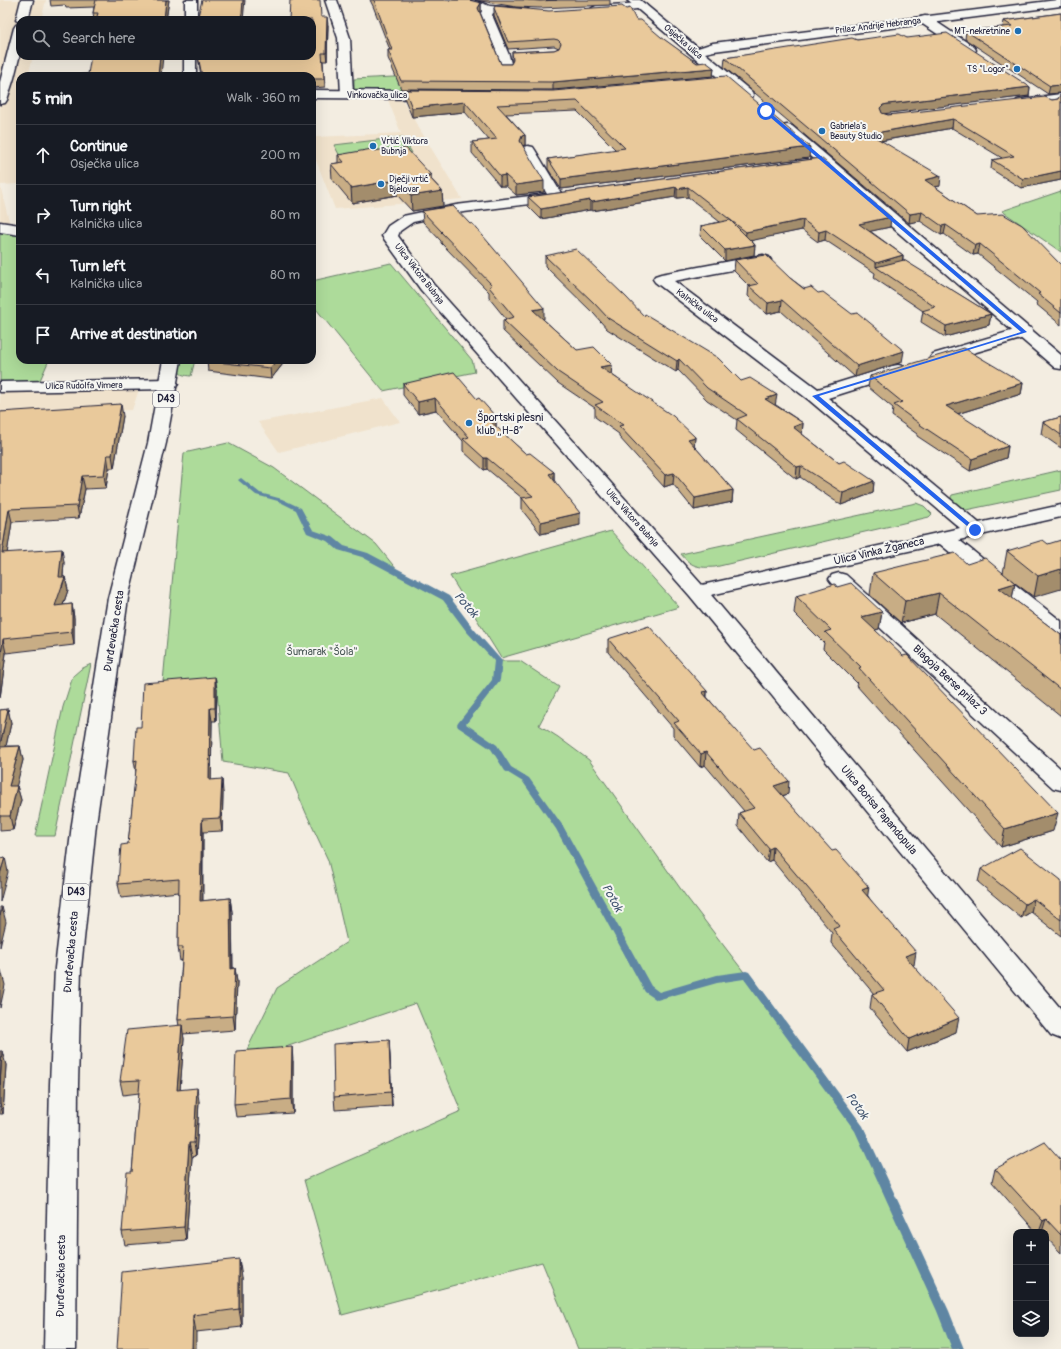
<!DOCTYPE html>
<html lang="en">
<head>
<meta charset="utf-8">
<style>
	:root { --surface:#171b24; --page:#242831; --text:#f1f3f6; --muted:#9ea1a6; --line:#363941 }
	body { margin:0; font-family:Pangolin,sans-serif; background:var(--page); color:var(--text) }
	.controls { position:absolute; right:12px; bottom:12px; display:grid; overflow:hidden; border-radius:8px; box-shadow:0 4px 16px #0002 }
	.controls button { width:36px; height:36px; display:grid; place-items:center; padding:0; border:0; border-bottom:1px solid var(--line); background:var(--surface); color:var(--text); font:20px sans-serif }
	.stop { position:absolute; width:12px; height:12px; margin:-9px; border:3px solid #2563eb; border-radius:50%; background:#fff }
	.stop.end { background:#2563eb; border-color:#fff; box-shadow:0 1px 4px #0008 }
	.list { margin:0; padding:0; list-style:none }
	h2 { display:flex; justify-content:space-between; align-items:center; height:52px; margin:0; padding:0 16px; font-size:17px }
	h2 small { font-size:13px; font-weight:400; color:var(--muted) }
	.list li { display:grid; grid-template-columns:26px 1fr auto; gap:12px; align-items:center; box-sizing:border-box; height:60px; padding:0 16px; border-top:1px solid var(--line) }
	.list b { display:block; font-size:15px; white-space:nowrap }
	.list p { margin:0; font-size:13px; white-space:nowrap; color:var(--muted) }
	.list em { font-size:13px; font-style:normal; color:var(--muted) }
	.icon { flex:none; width:22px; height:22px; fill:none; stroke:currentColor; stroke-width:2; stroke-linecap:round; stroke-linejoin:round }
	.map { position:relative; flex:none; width:1061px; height:1349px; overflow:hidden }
	.search { position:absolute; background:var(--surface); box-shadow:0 4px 16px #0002; left:16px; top:16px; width:300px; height:44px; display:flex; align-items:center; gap:10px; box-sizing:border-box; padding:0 14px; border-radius:12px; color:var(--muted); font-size:15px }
	.panel { position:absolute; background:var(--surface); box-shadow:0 4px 16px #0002; left:16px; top:72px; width:300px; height:292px; border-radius:12px }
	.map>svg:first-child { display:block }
	.built { fill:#f0e2cc }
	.green { fill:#addb9a; stroke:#687e6a }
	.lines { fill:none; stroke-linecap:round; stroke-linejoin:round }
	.stream { fill:#5f86a3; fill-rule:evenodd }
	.street-casing { stroke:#22223b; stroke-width:3 }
	.secondary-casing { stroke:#22223b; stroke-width:3 }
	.primary-casing { stroke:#22223b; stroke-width:3 }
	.street { fill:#f6f6f2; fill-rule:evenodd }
	.secondary { fill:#f6f6f2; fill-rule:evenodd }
	.primary { fill:#f6f6f2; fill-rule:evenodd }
	.wall { fill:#c8ad85; stroke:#22223b }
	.shaded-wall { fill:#a38d6c; stroke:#22223b }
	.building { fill:#e9c99b; stroke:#22223b }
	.route { fill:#2563eb }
	.poi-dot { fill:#1f6fb2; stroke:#f6f6f2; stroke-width:1.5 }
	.labels { text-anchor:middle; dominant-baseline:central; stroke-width:4; stroke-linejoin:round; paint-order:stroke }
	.far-street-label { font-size:9px; fill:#22223b; stroke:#f6f6f2 }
	.far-poi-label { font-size:9px; fill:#22223b; stroke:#f6f6f2; text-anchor:start }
	.shield { fill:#f6f6f2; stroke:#626272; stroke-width:1 }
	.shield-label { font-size:10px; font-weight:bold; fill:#22223b }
	.poi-label { font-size:11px; fill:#22223b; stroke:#f6f6f2; text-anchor:start }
	.street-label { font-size:11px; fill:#22223b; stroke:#f6f6f2 }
	.park-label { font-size:11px; fill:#4c5a58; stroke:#f6f6f2 }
	.water-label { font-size:12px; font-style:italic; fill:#41546f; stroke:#f6f6f2 }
</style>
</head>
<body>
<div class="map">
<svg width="1061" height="1349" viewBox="0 0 1061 1349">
	<rect width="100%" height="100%" fill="#f3ede1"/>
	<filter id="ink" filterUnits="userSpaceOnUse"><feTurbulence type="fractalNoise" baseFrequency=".025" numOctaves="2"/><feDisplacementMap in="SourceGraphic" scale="8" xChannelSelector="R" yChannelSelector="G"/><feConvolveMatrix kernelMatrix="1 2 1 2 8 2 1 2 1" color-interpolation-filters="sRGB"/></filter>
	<g filter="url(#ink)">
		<g class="built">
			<polygon points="0,0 46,0 41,20 20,20 20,56 33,56 28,76 20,76 20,108 17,119 20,119 20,184 0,185 11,229 0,227"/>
			<polygon points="386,95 399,95 462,199 335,209 314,155 315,137 401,133"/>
			<polygon points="141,384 132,410 106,411 0,425 0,387"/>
			<polygon points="383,398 400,422 279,452 258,422"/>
		</g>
		<g class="green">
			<polygon points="490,72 500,91 354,92 354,79"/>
			<polygon points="403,137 412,153 342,160 334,145"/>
			<polygon points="1061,191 1061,252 1002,211"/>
			<polygon points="0,227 20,230 20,360 49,360 37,387 0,387"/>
			<polygon points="391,263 472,360 475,372 383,391 312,304 312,281"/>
			<path d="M 180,360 L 195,360 L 191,376 C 177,375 178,372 180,360 Z"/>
			<polygon points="228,443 274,468 376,544 401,575 446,598 481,643 498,661 520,661 559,687 539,725 558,737 589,760 685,895 792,1035 859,1129 943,1311 958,1349 578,1349 542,1262 342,1315 304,1180 461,1111 416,1003 241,1062 277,988 347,942 328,860 306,813 289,773 223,762 216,679 162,693 184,453"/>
			<polygon points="1061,470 1061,490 966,510 952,502 951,497 952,495"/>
			<path d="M 916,503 L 924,506 L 932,514 L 929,517 L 715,567 C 699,568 691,567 681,554 Z"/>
			<polygon points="611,531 679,607 501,658 450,576"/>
			<polygon points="91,664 55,836 35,836 63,707 73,676 81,669"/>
		</g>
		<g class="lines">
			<polygon class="stream" points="241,478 260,493 282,499 301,508 313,530 333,537 344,546 368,553 449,596 473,628 502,661 500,680 466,724 497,745 511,767 529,778 563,826 651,986 659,992 717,975 746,971 749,972 863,1126 949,1311 964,1349 952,1349 937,1311 855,1131 744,979 717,983 657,1000 645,992 556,829 523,782 505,771 491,749 458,727 457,725 458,723 492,680 494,661 467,632 443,600 362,557 338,550 327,541 307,533 296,510 278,501 256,495 239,481 238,480"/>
			<defs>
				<g id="street">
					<polygon points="21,0 33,0 28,20 20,20 20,23 16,20"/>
					<polygon points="325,0 337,0 350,38 353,94 352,97 342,97 341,94 338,38"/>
					<polygon points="455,0 473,0 490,6 528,9 530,11 528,13 524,15 493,13 492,15 509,55 512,68 510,71 502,71 497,55 480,15 482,11 457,2"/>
					<polygon points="641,3 645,4 647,6 645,8 596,14 592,12 590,10 592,8 596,6"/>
					<polygon points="925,16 929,17 974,47 976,50 974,53 966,53 921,23 919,20 921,17"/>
					<polygon points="20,24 20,54 14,78 7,100 5,103 0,104 0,82 14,28 16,25"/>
					<polygon points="1061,94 1061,102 1022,107 1017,106 1015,103 1017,100 1022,99"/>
					<polygon points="528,146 533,147 535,150 561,193 565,197 563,200 456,213 413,222 400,231 398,236 433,284 702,585 960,528 809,400 655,282 653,279 655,276 661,274 763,255 769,257 771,260 769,263 674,281 818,389 892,366 898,365 904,366 907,370 904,374 828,398 979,523 1061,505 1061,517 959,540 1061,621 1061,638 1053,637 940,544 711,595 1061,1009 1061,1039 1051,1035 690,596 421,290 382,236 388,226 403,216 456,205 547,194 521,150 523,147"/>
					<polygon points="0,222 20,225 20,235 0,232"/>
					<polygon points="1025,327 1031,328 1033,332 1031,336 939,363 933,362 930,358 933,354"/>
					<polygon points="169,379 175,380 178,384 175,388 169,389 0,392 0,382"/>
					<polygon points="839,573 846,575 1061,769 1061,790 1053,788 832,583 829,579 832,575"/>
				</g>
				<g id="secondary">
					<polygon points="627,0 640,0 698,48 713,43 1057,0 1061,0 1061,6 714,51 705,53 752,92 753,95 752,98 742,98"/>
					<polygon points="312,90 435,91 440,92 441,95 440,98 435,99 312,98"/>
					<polygon points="787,125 792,126 1061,355 1061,369 1055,368 782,132 780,129 782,126"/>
				</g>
				<g id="primary">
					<rect x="185" y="0" width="12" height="20"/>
					<rect x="184" y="56" width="12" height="20"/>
					<polygon points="163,360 181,360 166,443 128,598 96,824 81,968 78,1084 76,1349 44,1349 50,1084 55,968 72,824 108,598 148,443"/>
				</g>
			</defs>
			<use href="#street" class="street-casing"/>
			<use href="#secondary" class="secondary-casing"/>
			<use href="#primary" class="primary-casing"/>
			<use href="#street" class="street"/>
			<use href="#secondary" class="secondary"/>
			<use href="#primary" class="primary"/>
		</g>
		<g class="wall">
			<polygon points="50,0 169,0 166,20 94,20 93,13 94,7 66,8 65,5 51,6"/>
			<polygon points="370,0 469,0 481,3 481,11 480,12 501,64 511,64 512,62 512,52 554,50 559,48 554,46 508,49 494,15 494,8 636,20 697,63 714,68 713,76 553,90 401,89 388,58 388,50 390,50 373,6"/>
			<polygon points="475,0 610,0 610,5 540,8 516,7"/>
			<polygon points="1061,13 1061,93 1048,94 965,39 966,31 1003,27 1004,21"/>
			<polygon points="321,17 328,25 327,61 323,61 325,87 312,88 312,76 201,76 198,56 312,56"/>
			<polygon points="907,38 1030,87 1029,96 883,113 888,115 1052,100 1058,99 1061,94 1061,180 1021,188 991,169 992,160 1002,158 952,128 881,141 940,186 935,187 977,216 1061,265 1061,325 1036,304 1037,302 978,254 973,255 944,234 941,235 920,221 909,223 724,67 725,58 857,40"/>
			<polygon points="405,90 553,91 809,158 561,189 548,169 548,159 616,150 577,111 506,114 525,135 525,145 523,146 544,192 516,195 506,186 500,186 472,153 472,142 489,140 465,112 412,117 405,100"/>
			<polygon points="394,150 431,175 431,179 442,191 443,206 412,211 397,195 352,203 332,179 331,164 338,163 338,155"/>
			<polygon points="821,158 890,227 870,231 903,255 903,260 991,314 989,325 945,337 921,322 923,311 874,278 875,273 825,240 818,242 802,230 751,240 755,245 754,255 725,261 700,236 701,226 720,222 688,197 677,198 675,197 592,211 590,210 541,219 528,206 528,197"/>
			<polygon points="422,211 544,319 543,319 577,350 612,365 611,374 695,437 694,446 733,490 732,502 694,510 673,484 664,487 619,437 619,434 595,417 595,408 558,383 503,331 503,320 506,319 489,298 489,292 441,243 441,241 423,222"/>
			<polygon points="545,256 644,316 741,381 776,405 803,423 802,434 839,463 874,481 873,493 841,505 800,477 796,479 736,430 737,420 707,400 678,370 676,372 607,329 594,314 545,266"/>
			<polygon points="735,260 790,278 902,362 855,377 781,311 767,314 748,296 749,286 734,271"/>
			<polygon points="286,360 271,379 208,371 207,361"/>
			<polygon points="870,376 1023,383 1021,394 957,414 1008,446 1006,458 970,471 917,436 917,434 892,416 893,408 868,387"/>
			<polygon points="403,384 477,399 496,417 496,427 526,454 554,472 554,480 580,525 541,534 522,510 522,498 487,469 484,470 463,451 463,441 436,410 418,414 403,395"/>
			<polygon points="0,412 123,416 114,468 109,468 106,488 85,489 79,518 12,522 7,553 64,562 63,577 65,577 68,590 63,605 72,604 74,618 74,645 6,653 0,698"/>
			<polygon points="1061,417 1061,448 1041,434 1043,422"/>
			<polygon points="1048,544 1034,597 1011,580 1015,583 1012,598 1061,635 1061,716 935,614 901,623 870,595 873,573 1003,573 1007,551"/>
			<polygon points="837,587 882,612 879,629 875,630 1053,831 1001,847 856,685 857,683 823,649 824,643 794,613 796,596"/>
			<polygon points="608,639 707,691 707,697 788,794 782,796 868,896 914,965 913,965 956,1032 907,1052 870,1008 872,994 874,994 831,943 832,933 772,860 767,862 738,826 739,813 744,811 705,765 700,767 673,735 673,728 608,652"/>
			<polygon points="217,689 216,721 212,721 211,780 223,792 222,831 203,832 203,901 230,898 232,912 233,968 235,968 237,982 235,1030 183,1034 184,1039 180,1089 199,1101 196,1156 192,1157 186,1240 125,1245 122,1232 132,1172 139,1093 123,1095 120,1081 179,1026 178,1020 182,960 180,961 178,947 179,892 121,898 118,884 128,844 136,773 134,761 141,727"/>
			<polygon points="8,709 11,723 6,746 20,746 23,760 16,786 17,786 21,800 13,830 0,831 0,710"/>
			<polygon points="981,869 1061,880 1061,936 1031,912 1021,918 978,882"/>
			<polygon points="389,1040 392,1106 335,1110 334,1097"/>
			<polygon points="0,1051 6,1065 3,1114 0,1114"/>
			<polygon points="293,1061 293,1113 236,1117 234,1104"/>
			<polygon points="1061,1160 1061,1253 1046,1237 1046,1232 1036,1232 992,1182 995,1169"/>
			<polygon points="242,1277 242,1327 196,1332 117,1349"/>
		</g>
		<g class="shaded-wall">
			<polygon points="166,0 169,0 166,20 164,20"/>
			<polygon points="243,0 245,0 243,20 240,20"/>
			<polygon points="481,3 481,11 479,16 478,8"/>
			<polygon points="327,17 328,25 327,61 326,53"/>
			<polygon points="160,56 163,56 161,76 158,76"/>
			<polygon points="714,68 713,76 553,90 553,82"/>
			<polygon points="1061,85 1061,93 1048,94 1050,86"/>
			<polygon points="1030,87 1029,96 882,114 880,108 883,105 888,104"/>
			<polygon points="465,102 465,112 412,117 412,108"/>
			<polygon points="953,119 952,128 869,143 870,134"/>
			<polygon points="525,135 525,145 522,146 520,141 522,136"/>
			<polygon points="810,147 809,158 561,189 561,179"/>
			<polygon points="1061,171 1061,180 1021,188 1023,179"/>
			<polygon points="427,175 431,175 431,189"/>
			<polygon points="505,175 506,186 500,186 500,176"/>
			<polygon points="941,176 940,186 923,189 925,180"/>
			<polygon points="396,180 397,195 352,203 351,188"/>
			<polygon points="544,181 544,192 516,195 516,185"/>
			<polygon points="676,187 675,197 592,211 592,202"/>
			<polygon points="688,187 688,197 677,198 677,189"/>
			<polygon points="442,191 443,206 412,211 411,196"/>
			<polygon points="590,200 590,210 541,219 541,209"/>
			<polygon points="922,212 920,221 909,223 910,214"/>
			<polygon points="891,217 890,227 858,234 859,224"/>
			<polygon points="803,220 802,230 745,242 746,232"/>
			<polygon points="946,225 944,234 941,235 942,226"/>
			<polygon points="826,230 825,240 818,242 819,232"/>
			<polygon points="980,244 978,254 973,255 975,245"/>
			<polygon points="755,245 754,255 725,261 725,250"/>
			<polygon points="903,255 902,265 876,267 876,263"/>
			<polygon points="782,300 781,311 767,314 768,303"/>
			<polygon points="544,308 544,319 533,321 533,310"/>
			<polygon points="991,314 989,325 945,337 946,326"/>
			<polygon points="904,351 902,362 855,377 857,366"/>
			<polygon points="679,359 678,370 676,372 677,361"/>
			<polygon points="277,360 286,360 271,379 270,368"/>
			<polygon points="612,365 611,376 600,367"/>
			<polygon points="1023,383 1021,394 944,418 946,406"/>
			<polygon points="777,395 775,406 765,399"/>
			<polygon points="435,398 436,410 418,414 418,402"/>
			<polygon points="121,404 123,416 114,468 112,455"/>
			<polygon points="496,417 496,429 488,419"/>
			<polygon points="803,423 802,435 793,427"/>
			<polygon points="695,437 694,449 688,439"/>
			<polygon points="1008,446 1006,458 970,471 972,459"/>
			<polygon points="107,455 109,468 106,488 104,475"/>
			<polygon points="484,458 487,458 487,469 484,470"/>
			<polygon points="801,466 800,477 796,479 797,467"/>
			<polygon points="554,472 554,484 549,474"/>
			<polygon points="674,473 673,484 664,487 665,475"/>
			<polygon points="82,476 85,489 79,518 77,506"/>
			<polygon points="874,481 873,493 841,505 843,493"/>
			<polygon points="733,490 732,502 694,510 695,498"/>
			<polygon points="9,509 12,522 5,567 2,553"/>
			<polygon points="580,513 580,525 541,534 541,522"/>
			<polygon points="62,549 64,562 62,588 65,577 68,590 58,620 55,606"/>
			<polygon points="1061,569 1061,589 1034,597 1038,576"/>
			<polygon points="1015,583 1011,604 999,588"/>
			<polygon points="939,593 935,614 901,623 905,601"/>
			<polygon points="72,604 74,618 74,645 72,632"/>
			<polygon points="882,612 879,629 859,634 861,617"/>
			<polygon points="3,639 6,653 0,698 0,662"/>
			<polygon points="215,677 217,689 216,721 215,708"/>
			<polygon points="707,691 706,703 702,692"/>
			<polygon points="210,708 212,721 211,793 209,780"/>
			<polygon points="8,709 11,723 3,760 0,748 0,745"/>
			<polygon points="20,746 23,760 13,800 9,786"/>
			<polygon points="706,752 705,765 700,767 701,754"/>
			<polygon points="222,779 223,792 222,831 220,818"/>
			<polygon points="789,781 788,794 772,799 774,786"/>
			<polygon points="17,786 21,800 13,830 10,816"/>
			<polygon points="1058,813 1053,831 1001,847 1005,829"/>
			<polygon points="202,819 203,832 202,915 200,901"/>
			<polygon points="773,847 772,860 767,862 769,849"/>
			<polygon points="5,857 8,872 0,902 0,874"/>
			<polygon points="869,887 867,900 862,890"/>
			<polygon points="230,898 232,912 233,982 231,969"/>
			<polygon points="1034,899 1031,912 1021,918 1025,904"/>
			<polygon points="2,907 6,922 0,947 0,916"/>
			<polygon points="916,952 914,965 902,970 905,956"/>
			<polygon points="235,968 237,982 235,1030 233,1016"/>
			<polygon points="1,970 5,985 0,1008 0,974"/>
			<polygon points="959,1018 956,1032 907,1052 909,1039"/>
			<polygon points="182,1025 184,1039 179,1103 177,1090"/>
			<polygon points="389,1040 390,1054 392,1106 391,1092"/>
			<polygon points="292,1047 293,1061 293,1113 291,1099"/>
			<polygon points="2,1051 6,1065 3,1114 0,1104 0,1085"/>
			<polygon points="197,1088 199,1101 196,1156 194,1143"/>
			<polygon points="189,1143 192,1157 186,1240 184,1227"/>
			<polygon points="1046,1219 1042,1232 1039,1232 1043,1221"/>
			<polygon points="239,1259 242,1277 242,1327 239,1309"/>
			<polygon points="193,1315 196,1332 196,1349 192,1349"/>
		</g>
		<g class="building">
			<polygon points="96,0 166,0 164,20 96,20 98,13 93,13"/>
			<polygon points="202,0 243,0 242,13 240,20 197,20"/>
			<polygon points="290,0 320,0 321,17 327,17 326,53 322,53 324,79 312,79 312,76 202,76 198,56 312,56 312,20 289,20"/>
			<polygon points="374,0 469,0 481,3 478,8 501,64 511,64 513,60 512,52 554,50 559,48 561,43 558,40 554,39 508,42 494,8 495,6 549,11 622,6 626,9 630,8 636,20 641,20 661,37 697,63 706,62 714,68 553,82 401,81 388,50 392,50"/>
			<polygon points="528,0 557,0 540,1"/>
			<polygon points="1061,13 1061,85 1050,86 966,31 1012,26 1004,21"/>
			<polygon points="947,33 1030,87 888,104 883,105 880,108 882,113 888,115 1045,97 1052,100 1058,99 1060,95 1061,94 1061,171 1023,179 992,160 1014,156 953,119 870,134 941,176 925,180 977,216 1003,214 1022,225 1061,265 1061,313 1038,294 1040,293 980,244 975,245 946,225 942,226 922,212 910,214 725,58 852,38 857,40 899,34 907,38"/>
			<polygon points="91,56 160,56 158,76 53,76 88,74"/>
			<polygon points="726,76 810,147 561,179 548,159 625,148 577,101 497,105 525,135 522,136 520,141 544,181 516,185 505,175 500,176 472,142 497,139 465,102 412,108 405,90 553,91"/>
			<polygon points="392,148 394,150 406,148 431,175 427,175 442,191 411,196 396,180 351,188 331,164 344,162 338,155 372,149 374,151"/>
			<polygon points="821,158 891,217 859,224 903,255 876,263 826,230 819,232 803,220 746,232 688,187 677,189 676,187 592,202 590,200 541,209 528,197"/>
			<polygon points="453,206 470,224 472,223 544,308 533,310 577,350 594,347 612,365 600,367 673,416 695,437 688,439 733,490 695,498 674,473 665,475 619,426 623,425 595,405 603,402 558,372 503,320 514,317 489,287 492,285 441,232 442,232 422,211"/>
			<polygon points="730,220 755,245 725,250 701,226"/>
			<polygon points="576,249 626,297 644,316 645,314 718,358 741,381 750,378 777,395 765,399 803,423 793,427 839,463 844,461 874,481 843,493 801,466 797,467 737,419 747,415 707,388 679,359 677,361 608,318 594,303 545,256"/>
			<polygon points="766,255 790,278 804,289 811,287 818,293 823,292 852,314 858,313 904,351 857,366 782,300 768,303 749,286 758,284 735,260"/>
			<polygon points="904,260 991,314 946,326 922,311 935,307 876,267"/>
			<polygon points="964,348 1023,383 946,406 1008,446 972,459 919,424 920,424 894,405 902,402 870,376"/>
			<polygon points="208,360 277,360 270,368 207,361"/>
			<polygon points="454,372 477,399 479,398 496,417 488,419 526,454 530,453 554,472 549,474 580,513 541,522 522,498 533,496 487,458 484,458 463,439 469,437 435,398 418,402 403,384"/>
			<polygon points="121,404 112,455 107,455 104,475 82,476 77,506 9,509 2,553 62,549 59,577 65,577 55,606 72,604 72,632 3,639 0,662 0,412"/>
			<polygon points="1061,417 1061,435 1043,422"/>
			<polygon points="1043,540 1048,544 1061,540 1061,569 1038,576 1007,551"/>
			<polygon points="955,553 967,564 985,558 1015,583 999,588 1061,635 1061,690 939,593 905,601 873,573"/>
			<polygon points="851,583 882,612 861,617 903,656 907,655 1058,813 1005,829 859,668 861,667 825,632 831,630 796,596 835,584 837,587"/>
			<polygon points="649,626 707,691 702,692 754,750 760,748 789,781 774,786 832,851 836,850 869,887 862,890 916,952 905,956 959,1018 909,1039 872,994 884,990 833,929 840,926 773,847 769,849 739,813 754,808 706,752 701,754 674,723 679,721 608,639"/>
			<polygon points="215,677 215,708 210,708 209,780 222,779 220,818 202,819 200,901 230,898 231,969 235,968 233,1016 178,1020 183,947 178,947 179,879 118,884 121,845 128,844 137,760 134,761 136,727 141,727 143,683"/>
			<polygon points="8,709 0,745 0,710"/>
			<polygon points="20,746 9,786 17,786 10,816 0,816 0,747"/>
			<polygon points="1020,848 1061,880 1061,920 1034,899 1025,904 981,869"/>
			<polygon points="5,857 0,874 0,858"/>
			<polygon points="0,907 2,907 0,916"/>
			<polygon points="182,1025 177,1090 197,1088 194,1143 189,1143 184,1227 122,1232 127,1172 132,1172 140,1080 120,1081 127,1030"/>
			<polygon points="389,1040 391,1092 334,1097 333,1044"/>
			<polygon points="292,1047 291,1099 234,1104 236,1051"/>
			<polygon points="0,1051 2,1051 0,1085"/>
			<polygon points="1045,1142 1061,1160 1061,1235 1046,1219 1043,1221 995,1169"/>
			<polygon points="239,1259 239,1309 193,1315 192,1349 117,1349 122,1272"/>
		</g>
	</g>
	<polygon class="route" points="764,110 767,110 1027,332 819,396 977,529 977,531 973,531 812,396 1021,332 764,112"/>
	<g class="poi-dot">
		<circle cx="1018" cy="31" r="4"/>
		<circle cx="1017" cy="69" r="4"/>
		<circle cx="822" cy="131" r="4"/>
		<circle cx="373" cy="146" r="4"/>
		<circle cx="381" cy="184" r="4"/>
		<circle cx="469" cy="423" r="4"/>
	</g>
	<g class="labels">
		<g class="far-street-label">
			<text transform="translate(878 26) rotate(-7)">Prilaz Andrije Hebranga</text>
			<text transform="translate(683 42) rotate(41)">Osječka ulica</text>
			<text x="377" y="95">Vinkovačka ulica</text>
			<text transform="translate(419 274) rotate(52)">Ulica Viktora Bubnja</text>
			<text transform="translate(697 306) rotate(37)">Kalnička ulica</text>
			<text transform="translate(84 386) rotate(-1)">Ulica Rudolfa Vimera</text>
			<text transform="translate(632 518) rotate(48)">Ulica Viktora Bubnja</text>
		</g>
		<g class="far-poi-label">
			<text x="1010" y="31" text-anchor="end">MT-nekretnine</text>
			<text x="1009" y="69" text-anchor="end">TS "Logor"</text>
			<text x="830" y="126">Gabriela's<tspan x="830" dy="10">Beauty Studio</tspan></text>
			<text x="381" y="141">Vrtić Viktora<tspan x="381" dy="10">Bubnja</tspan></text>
			<text x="389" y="179">Dječji vrtić<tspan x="389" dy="10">Bjelovar</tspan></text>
		</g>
		<g class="shield">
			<rect x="153" y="391" width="26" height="16" rx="3"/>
			<rect x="63" y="884" width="26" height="16" rx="3"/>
		</g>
		<g class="shield-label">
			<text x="166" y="399">D43</text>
			<text x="76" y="892">D43</text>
		</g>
		<g class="poi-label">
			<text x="477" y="417">Športski plesni<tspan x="477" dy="13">klub „H-8“</tspan></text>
		</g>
		<g class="street-label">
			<text transform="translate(879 551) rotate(-13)">Ulica Vinka Žganeca</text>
			<text transform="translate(114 631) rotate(-81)">Đurđevačka cesta</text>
			<text transform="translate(950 680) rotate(43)">Blagoja Berse prilaz 3</text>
			<text transform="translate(879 810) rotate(50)">Ulica Borisa Papandopula</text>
			<text transform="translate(71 952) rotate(-85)">Đurđevačka cesta</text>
			<text transform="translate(61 1276) rotate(-89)">Đurđevačka cesta</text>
		</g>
		<g class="park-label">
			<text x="322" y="651">Šumarak "Šola"</text>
		</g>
		<g class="water-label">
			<text transform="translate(466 605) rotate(49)">Potok</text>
			<text transform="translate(612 898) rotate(61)">Potok</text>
			<text transform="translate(857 1106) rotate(54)">Potok</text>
		</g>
	</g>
</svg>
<div class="controls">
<button>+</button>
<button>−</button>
<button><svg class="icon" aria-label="layers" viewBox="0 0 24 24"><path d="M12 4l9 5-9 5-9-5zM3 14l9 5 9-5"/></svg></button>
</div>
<div class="stop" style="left:766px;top:111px"></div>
<div class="stop end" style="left:975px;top:530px"></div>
<div class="search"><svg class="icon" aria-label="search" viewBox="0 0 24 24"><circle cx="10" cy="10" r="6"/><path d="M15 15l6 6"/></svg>Search here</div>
<section class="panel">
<h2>5 min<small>Walk · 360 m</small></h2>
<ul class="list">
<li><svg class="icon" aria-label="ahead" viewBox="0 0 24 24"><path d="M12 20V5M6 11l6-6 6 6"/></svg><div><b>Continue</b><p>Osječka ulica</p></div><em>200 m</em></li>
<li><svg class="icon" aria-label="right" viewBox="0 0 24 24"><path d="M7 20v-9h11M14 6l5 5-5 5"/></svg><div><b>Turn right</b><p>Kalnička ulica</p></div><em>80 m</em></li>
<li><svg class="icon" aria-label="left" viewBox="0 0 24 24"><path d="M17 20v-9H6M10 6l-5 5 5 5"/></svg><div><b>Turn left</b><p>Kalnička ulica</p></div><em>80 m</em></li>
<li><svg class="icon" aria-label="arrive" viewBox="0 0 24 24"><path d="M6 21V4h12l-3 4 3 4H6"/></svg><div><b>Arrive at destination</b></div></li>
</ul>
</section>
</div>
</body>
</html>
